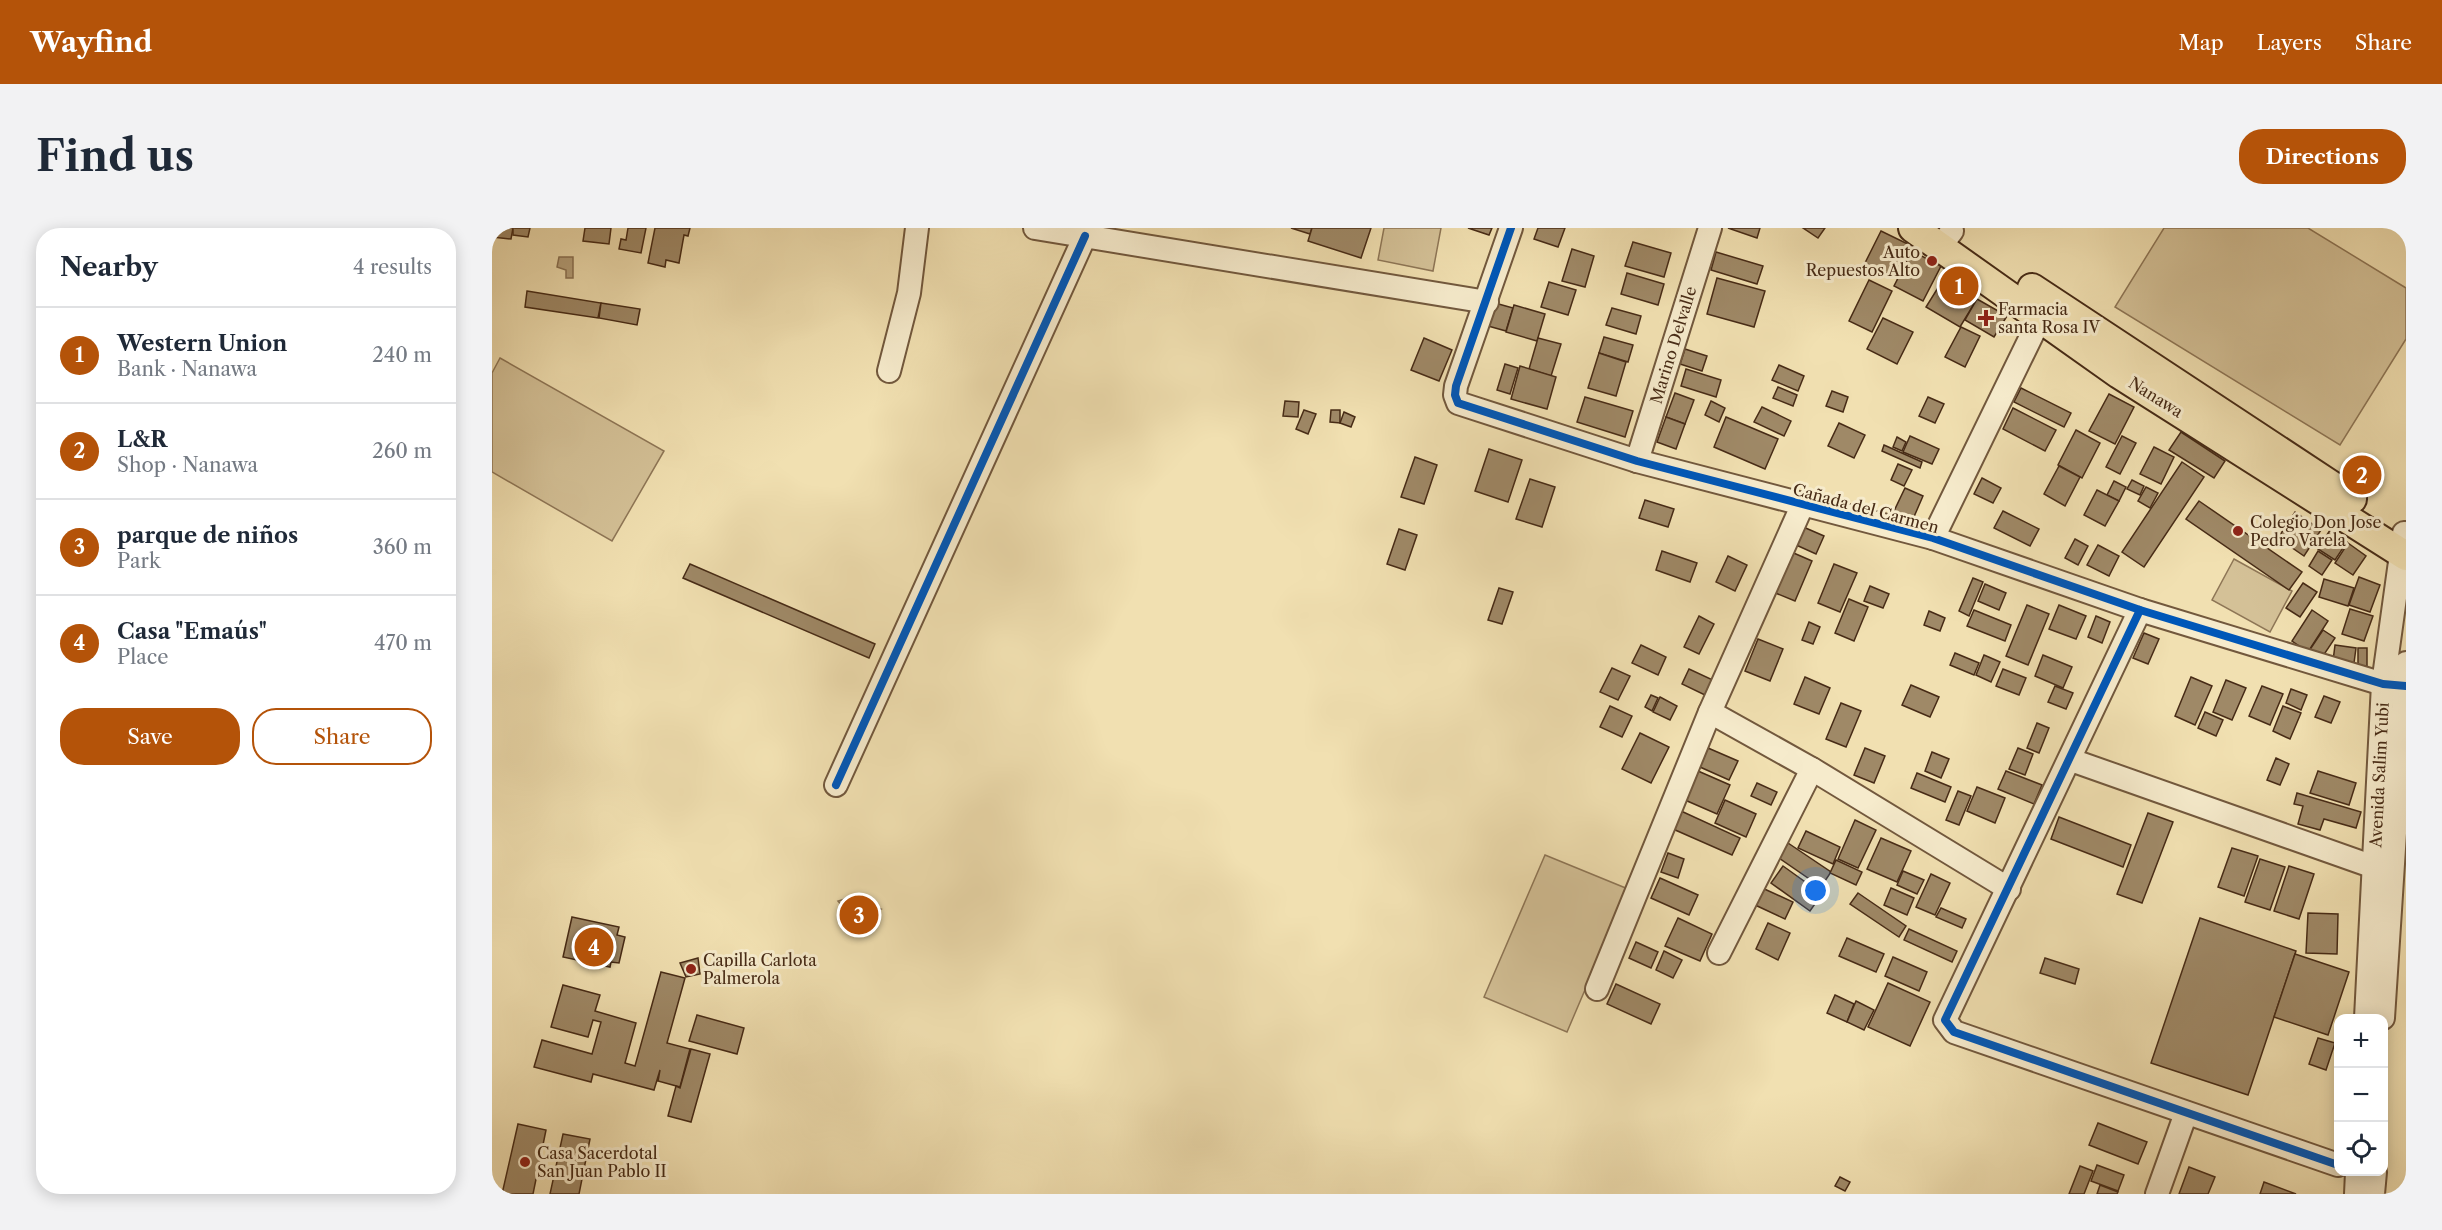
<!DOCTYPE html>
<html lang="en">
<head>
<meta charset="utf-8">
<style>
	:root { --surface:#fff; --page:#f2f2f3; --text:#1f2937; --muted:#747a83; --line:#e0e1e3; --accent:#b45309 }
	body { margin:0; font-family:"Libre Caslon Text",serif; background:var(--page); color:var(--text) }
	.controls { position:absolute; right:18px; bottom:18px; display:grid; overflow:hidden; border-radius:12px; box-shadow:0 3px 15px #0003 }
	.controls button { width:54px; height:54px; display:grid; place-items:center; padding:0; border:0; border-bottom:2px solid var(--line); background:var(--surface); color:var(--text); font:30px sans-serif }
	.you { position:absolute; left:1324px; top:663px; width:21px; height:21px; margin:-15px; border:4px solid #fff; border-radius:50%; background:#1a73e8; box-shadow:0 0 0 9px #1a73e833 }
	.badge { display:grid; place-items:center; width:39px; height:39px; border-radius:50%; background:var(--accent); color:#fff; font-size:20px; font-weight:700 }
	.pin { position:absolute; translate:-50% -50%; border:3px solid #fff; box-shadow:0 2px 6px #0006 }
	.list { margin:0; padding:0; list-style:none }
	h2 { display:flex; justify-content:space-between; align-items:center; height:78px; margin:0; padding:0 24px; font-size:26px }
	h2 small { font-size:20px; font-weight:400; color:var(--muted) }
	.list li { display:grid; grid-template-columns:39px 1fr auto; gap:18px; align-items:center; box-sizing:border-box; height:96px; padding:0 24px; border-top:2px solid var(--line) }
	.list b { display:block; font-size:22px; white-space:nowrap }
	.list p { margin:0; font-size:20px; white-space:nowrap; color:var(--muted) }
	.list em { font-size:20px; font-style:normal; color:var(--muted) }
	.actions { display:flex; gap:12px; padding:18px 24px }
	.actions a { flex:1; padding:14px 0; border:2px solid var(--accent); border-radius:24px; text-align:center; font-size:21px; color:var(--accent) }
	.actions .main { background:var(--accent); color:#fff }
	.icon { flex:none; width:33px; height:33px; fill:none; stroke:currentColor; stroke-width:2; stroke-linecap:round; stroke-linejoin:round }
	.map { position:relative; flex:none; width:1914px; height:966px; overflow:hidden; border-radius:24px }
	header { display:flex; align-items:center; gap:36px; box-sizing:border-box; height:84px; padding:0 30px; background:var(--accent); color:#fff }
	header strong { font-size:28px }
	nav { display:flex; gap:33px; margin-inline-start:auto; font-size:21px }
	.intro { display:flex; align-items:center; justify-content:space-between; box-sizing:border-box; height:144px; padding:0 36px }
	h1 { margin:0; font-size:42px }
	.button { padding:15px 27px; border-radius:24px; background:var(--accent); color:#fff; font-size:21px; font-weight:700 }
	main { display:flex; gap:36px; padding:0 36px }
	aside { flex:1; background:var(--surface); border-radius:24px; box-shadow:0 3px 15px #0003 }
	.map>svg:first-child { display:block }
	.green { fill:#d4c197; stroke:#8e7656; stroke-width:1.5 }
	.water { fill:#b7a27c; stroke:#8a7253; stroke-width:1.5 }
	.building { fill:#9f8967; stroke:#472b16; stroke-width:1.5 }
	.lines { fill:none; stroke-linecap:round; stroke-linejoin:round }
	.minor-casing { stroke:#72583d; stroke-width:26 }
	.major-casing { stroke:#472b16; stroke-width:32 }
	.minor { stroke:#f6ebcc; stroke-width:22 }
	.major { stroke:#f1e0b1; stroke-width:28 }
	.cycleway-casing { stroke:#f6ebcc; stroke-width:11 }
	.cycleway { stroke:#0057b8; stroke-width:8 }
	.poi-dot { fill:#8f2418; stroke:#f6ebcc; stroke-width:2 }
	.labels { text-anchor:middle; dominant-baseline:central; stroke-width:6; stroke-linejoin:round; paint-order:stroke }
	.poi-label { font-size:16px; fill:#472b16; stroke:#f6ebcc; text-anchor:start }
	.street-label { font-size:16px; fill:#472b16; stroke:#f6ebcc }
</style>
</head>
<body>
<header>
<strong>Wayfind</strong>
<nav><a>Map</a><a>Layers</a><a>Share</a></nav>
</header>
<div class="intro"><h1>Find us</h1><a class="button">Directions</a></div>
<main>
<aside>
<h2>Nearby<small>4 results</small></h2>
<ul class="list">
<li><span class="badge">1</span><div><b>Western Union</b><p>Bank · Nanawa</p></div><em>240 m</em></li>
<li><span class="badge">2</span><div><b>L&amp;R</b><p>Shop · Nanawa</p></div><em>260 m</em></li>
<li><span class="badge">3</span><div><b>parque de niños</b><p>Park</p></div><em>360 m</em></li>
<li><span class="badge">4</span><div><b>Casa &quot;Emaús&quot;</b><p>Place</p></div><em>470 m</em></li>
</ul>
<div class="actions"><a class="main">Save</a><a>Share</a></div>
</aside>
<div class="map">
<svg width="1914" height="966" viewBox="0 0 1914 966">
	<rect width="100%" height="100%" fill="#f1e0b1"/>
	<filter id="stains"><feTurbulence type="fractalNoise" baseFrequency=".00333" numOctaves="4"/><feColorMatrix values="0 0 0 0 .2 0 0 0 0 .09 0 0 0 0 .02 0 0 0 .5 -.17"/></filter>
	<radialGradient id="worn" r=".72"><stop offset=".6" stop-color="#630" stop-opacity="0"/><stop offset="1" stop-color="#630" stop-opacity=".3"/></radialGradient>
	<g class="green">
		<polygon points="892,0 949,0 941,43 886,32"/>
		<polygon points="1672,0 1816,0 1914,60 1914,111 1848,217 1623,79"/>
		<polygon points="8,130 172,223 120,313 0,244 0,145"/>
		<polygon points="1742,331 1800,363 1778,404 1720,372"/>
		<polygon points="1053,627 1136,661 1075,804 992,769"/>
		<polygon points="359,669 389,681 364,693 346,673"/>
	</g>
	<polygon class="water" points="67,29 81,29 81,50 74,50 74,42 65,39"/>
	<g class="building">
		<polygon points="0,0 21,0 19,11 0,9"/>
		<polygon points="21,0 38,0 36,9 21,7"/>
		<polygon points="93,0 119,0 117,16 91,13"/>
		<polygon points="136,0 154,0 149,25 127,21 129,11 134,12"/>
		<polygon points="163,0 198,0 196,8 192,7 187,35 174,32 173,39 156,35"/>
		<polygon points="799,0 820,0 818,6"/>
		<polygon points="820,0 879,0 869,30 816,13"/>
		<polygon points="976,0 1000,0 997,7"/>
		<polygon points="1046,0 1073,0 1066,19 1042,11"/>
		<polygon points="1236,0 1268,0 1265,10"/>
		<polygon points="1311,0 1333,0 1326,10"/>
		<polygon points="1389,3 1422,19 1406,51 1373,35"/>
		<polygon points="1141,14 1179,25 1172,49 1133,38"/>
		<polygon points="1080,21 1102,28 1093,59 1070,53"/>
		<polygon points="1420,23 1449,38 1431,73 1402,58"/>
		<polygon points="1224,24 1271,38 1265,56 1219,42"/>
		<polygon points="1135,45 1172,56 1166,77 1129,66"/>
		<polygon points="1225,50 1273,63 1262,99 1215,86"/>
		<polygon points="1452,50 1485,71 1468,99 1434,79"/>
		<polygon points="1377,52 1400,63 1380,104 1357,93"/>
		<polygon points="1057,54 1084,62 1076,87 1049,79"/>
		<polygon points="35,63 109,75 106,90 33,79"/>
		<polygon points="1485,71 1515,88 1502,109 1473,92"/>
		<polygon points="109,75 148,81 145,97 107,90"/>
		<polygon points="1003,75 1021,80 1014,103 996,98"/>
		<polygon points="1022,77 1053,86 1045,113 1014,104"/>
		<polygon points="1120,80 1149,88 1144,106 1114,97"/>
		<polygon points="1391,90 1421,104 1405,136 1375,121"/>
		<polygon points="1469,99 1488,108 1473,139 1453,129"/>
		<polygon points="1112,109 1141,117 1136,134 1107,125"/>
		<polygon points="932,110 960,122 947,153 919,142"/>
		<polygon points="1046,110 1069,116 1059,148 1037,141"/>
		<polygon points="1193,121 1215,128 1210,143 1188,136"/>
		<polygon points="1107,125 1134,134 1124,168 1096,160"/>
		<polygon points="1013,136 1026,140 1018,166 1005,162"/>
		<polygon points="1287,137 1312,148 1306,163 1280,152"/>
		<polygon points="1028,138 1064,149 1055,181 1019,171"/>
		<polygon points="1194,141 1229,152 1224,169 1189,158"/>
		<polygon points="1286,159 1305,167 1301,178 1281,170"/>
		<polygon points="1529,160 1579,185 1572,199 1522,174"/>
		<polygon points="1340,163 1356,169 1351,184 1334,178"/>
		<polygon points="1183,165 1202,172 1193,196 1174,189"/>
		<polygon points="1617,166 1642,179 1623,216 1597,203"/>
		<polygon points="1093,169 1141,183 1133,209 1085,194"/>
		<polygon points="1436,169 1452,176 1443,195 1427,188"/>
		<polygon points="793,173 807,174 806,189 791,188"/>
		<polygon points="1219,173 1233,180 1227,194 1213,187"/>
		<polygon points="1270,179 1299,193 1292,208 1262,194"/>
		<polygon points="1521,180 1564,202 1553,223 1511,201"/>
		<polygon points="812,182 824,186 816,206 804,201"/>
		<polygon points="839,182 848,182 848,195 838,194"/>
		<polygon points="852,184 863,189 859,199 848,195"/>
		<polygon points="1174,189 1193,196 1184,221 1165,214"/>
		<polygon points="1234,189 1286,211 1273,241 1222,219"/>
		<polygon points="1347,195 1373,207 1362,230 1336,218"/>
		<polygon points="1584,202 1608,215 1590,250 1566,237"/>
		<polygon points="1689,204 1733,233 1722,250 1677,222"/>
		<polygon points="1418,208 1447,221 1440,236 1411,224"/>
		<polygon points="1630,208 1644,215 1628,246 1614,239"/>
		<polygon points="1405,209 1414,214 1410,223 1401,219"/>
		<polygon points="1392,217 1430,234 1428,240 1390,223"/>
		<polygon points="1662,219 1682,229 1669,256 1648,246"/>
		<polygon points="997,221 1030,232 1016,274 983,263"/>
		<polygon points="1867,228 1888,239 1873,267 1852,255"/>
		<polygon points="923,229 945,237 932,276 909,269"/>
		<polygon points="1690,234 1712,249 1652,339 1630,324"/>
		<polygon points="1406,236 1420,242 1412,258 1399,252"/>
		<polygon points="1567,238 1588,249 1573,278 1552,266"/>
		<polygon points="1490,250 1509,260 1501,275 1482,266"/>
		<polygon points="1038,251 1063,259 1050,299 1024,291"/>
		<polygon points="1640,252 1652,258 1648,267 1635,261"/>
		<polygon points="1622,253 1634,259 1627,273 1615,267"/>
		<polygon points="1654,259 1666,265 1658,280 1646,273"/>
		<polygon points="1413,260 1431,268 1421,291 1402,283"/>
		<polygon points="1605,262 1627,273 1613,298 1592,287"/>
		<polygon points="1153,272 1182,281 1176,299 1147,290"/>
		<polygon points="1707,273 1810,344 1797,362 1694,291"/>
		<polygon points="1511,283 1547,301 1538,318 1502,300"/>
		<polygon points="1803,284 1829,302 1812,328 1786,310"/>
		<polygon points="1309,298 1332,308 1324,326 1302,316"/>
		<polygon points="907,301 925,307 913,342 895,336"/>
		<polygon points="1838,302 1855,314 1843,332 1826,321"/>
		<polygon points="1583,311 1596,318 1586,337 1573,330"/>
		<polygon points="1856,315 1874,328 1861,347 1843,335"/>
		<polygon points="1606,317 1627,328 1617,348 1595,337"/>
		<polygon points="1170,323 1205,335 1198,354 1164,342"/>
		<polygon points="1297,323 1320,333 1303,373 1281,364"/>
		<polygon points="1826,323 1840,332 1830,347 1817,338"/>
		<polygon points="1236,328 1255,337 1243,363 1224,354"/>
		<polygon points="198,336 383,416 377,430 191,350"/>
		<polygon points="1342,336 1365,345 1348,384 1326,375"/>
		<polygon points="1867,349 1888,357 1878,384 1857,377"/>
		<polygon points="1481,350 1491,354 1477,388 1467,383"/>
		<polygon points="1832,351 1862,360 1856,378 1827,369"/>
		<polygon points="1811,355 1825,364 1808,389 1794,380"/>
		<polygon points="1493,356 1514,365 1507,382 1486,373"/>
		<polygon points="1378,358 1397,366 1391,380 1372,373"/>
		<polygon points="1007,360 1021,364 1010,396 996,392"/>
		<polygon points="1357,371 1376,379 1362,413 1343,405"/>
		<polygon points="1535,377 1557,386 1536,437 1514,428"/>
		<polygon points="1567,377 1594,388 1584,411 1557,401"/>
		<polygon points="1858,381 1881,388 1872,413 1850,406"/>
		<polygon points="1482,382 1519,397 1513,413 1475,398"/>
		<polygon points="1820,382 1836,393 1816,424 1800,413"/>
		<polygon points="1437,383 1453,390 1448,403 1432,397"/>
		<polygon points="1207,388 1222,396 1207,426 1192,419"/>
		<polygon points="1604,388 1618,394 1610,415 1596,409"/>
		<polygon points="1317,394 1328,399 1321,416 1310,412"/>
		<polygon points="1831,402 1843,410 1829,431 1817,423"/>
		<polygon points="1652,405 1667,411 1656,436 1641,430"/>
		<polygon points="1266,411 1291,421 1278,453 1253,443"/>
		<polygon points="1149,417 1174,429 1166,447 1140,435"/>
		<polygon points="1843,417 1864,420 1862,435 1841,433"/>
		<rect x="1866" y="420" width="9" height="18"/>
		<polygon points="1463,425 1487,435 1482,447 1458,437"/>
		<polygon points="1492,427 1508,434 1499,454 1484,447"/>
		<polygon points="1551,427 1580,439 1571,460 1543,448"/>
		<polygon points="1120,440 1138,448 1126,472 1108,464"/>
		<polygon points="1197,441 1223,453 1215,468 1190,456"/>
		<polygon points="1511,441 1534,450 1527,467 1504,458"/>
		<polygon points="1313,449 1338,460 1327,486 1302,476"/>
		<polygon points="1699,449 1720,458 1703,497 1683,488"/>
		<polygon points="1734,452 1754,460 1740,492 1721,484"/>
		<polygon points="1419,457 1447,469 1438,489 1410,477"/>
		<polygon points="1563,458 1581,465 1574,481 1556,474"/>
		<polygon points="1770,458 1791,466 1778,497 1757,488"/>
		<polygon points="1799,461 1815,467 1809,482 1794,475"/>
		<polygon points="1159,467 1166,470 1160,483 1153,479"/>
		<polygon points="1832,468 1848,474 1839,495 1823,489"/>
		<polygon points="1168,469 1185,478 1178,492 1161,484"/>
		<polygon points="1349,475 1369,483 1354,519 1334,511"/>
		<polygon points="1118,478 1140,488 1130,509 1108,499"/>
		<polygon points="1791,478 1809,485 1798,511 1781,503"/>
		<polygon points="1713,484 1731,492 1724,508 1706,500"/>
		<polygon points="1545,495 1557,500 1547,525 1535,520"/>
		<polygon points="1148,505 1177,519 1159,555 1130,541"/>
		<polygon points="1216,520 1246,533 1237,552 1208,539"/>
		<polygon points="1373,520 1393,528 1382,555 1362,547"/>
		<polygon points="1526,520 1541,526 1533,547 1517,541"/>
		<polygon points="1440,524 1457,531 1449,550 1433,543"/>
		<polygon points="1784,530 1797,536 1788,557 1775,552"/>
		<polygon points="1206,543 1238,557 1225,586 1193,572"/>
		<polygon points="1514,543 1550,557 1542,576 1506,561"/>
		<polygon points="1826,543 1864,555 1857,577 1818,565"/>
		<polygon points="1425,545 1459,559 1453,574 1419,560"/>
		<polygon points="1265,555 1285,564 1279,577 1259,568"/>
		<polygon points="1485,559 1513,570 1503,595 1475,583"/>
		<polygon points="1466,563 1479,568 1467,597 1454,592"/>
		<polygon points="1805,565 1869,584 1864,600 1832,591 1828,602 1806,596 1811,578 1802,576"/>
		<polygon points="1233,572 1264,586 1254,609 1223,595"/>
		<polygon points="1189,583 1248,610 1240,627 1181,601"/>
		<polygon points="1656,585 1681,594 1650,675 1625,666"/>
		<polygon points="1567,589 1639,617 1631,639 1559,611"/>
		<polygon points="1363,592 1384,602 1366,640 1346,631"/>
		<polygon points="1314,603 1348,619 1341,636 1306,620"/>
		<polygon points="1389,610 1419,623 1405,654 1375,641"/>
		<polygon points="1296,615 1339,644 1329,659 1287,630"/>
		<polygon points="1740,620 1766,628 1752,668 1726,659"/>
		<polygon points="1176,625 1192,631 1186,650 1169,644"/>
		<polygon points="1768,631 1793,639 1778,682 1753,674"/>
		<polygon points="1344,632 1370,644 1364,657 1338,645"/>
		<polygon points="1291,638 1330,666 1318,683 1279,655"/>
		<polygon points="1797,638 1822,646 1807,691 1782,683"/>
		<polygon points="1411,643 1432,652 1425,666 1405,657"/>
		<polygon points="1439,646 1458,655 1443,687 1424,679"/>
		<polygon points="1168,650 1206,667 1197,687 1159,670"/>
		<polygon points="1268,659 1301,674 1293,691 1261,676"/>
		<polygon points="1399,660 1422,670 1415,687 1392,677"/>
		<polygon points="1366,665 1414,698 1407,709 1358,676"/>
		<polygon points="1449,680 1474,691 1470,700 1444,689"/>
		<polygon points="1816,685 1846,686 1845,726 1814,725"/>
		<polygon points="80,689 127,699 125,707 133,709 127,735 119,734 118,739 71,729"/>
		<polygon points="1186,690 1220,706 1208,733 1173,718"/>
		<polygon points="1708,690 1804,723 1756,867 1659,835"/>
		<polygon points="1276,695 1298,705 1286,732 1264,721"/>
		<polygon points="1417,701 1465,723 1460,734 1412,712"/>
		<polygon points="1355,710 1392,726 1384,744 1347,728"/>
		<polygon points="1144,714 1166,724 1159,740 1137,730"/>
		<polygon points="1172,723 1190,732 1181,750 1164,742"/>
		<polygon points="1803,726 1857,744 1836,807 1782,789"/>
		<polygon points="1401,729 1435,744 1427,763 1393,748"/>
		<polygon points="206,730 208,746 194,749 188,735"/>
		<polygon points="1553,730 1587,741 1583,756 1548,745"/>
		<polygon points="169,744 193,750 175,815 198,821 188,859 166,853 168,842 162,862 101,846 99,854 42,839 50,812 100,826 109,794 101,792 96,809 59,799 71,757 108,767 103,783 144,795 133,835 143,838"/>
		<polygon points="1396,755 1438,774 1418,818 1376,799"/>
		<polygon points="1124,756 1168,776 1159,796 1115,776"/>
		<polygon points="1343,767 1362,776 1355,794 1335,785"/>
		<polygon points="1364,773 1382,782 1372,802 1355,794"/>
		<polygon points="205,787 252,800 245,826 197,813"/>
		<polygon points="1826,810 1843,815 1834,842 1817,836"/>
		<polygon points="199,821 218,826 199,894 176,888 184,858 188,860"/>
		<polygon points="1606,895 1655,914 1646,936 1597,917"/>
		<polygon points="26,896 54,902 41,966 10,966"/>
		<polygon points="71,906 98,911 87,966 58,966"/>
		<polygon points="1605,937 1632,947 1626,963 1599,953"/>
		<polygon points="1588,938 1601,943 1592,966 1577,966"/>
		<polygon points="1697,939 1723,949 1716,966 1687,966"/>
		<polygon points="1348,949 1358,954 1353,963 1343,958"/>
		<polygon points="1772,954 1804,966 1768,966"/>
		<polygon points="1608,957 1626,964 1625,966 1605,966"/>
	</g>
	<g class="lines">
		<defs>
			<g id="minor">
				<polyline points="543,0 995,74"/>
				<polyline points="1019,0 964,158 963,167 966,175 1145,233 1441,310 1648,382 1891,456 1914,458"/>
				<polyline points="1448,19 1460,3"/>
				<polyline points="397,143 417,65 425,0"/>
				<polyline points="1145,233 1218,0"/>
				<polyline points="1441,310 1555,76"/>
				<polyline points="1648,382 1453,792 1462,804 1846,937"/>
				<polyline points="1218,484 1320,541 1517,661"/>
				<polyline points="1579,532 1882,639"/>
				<polyline points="344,557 593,8"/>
				<polyline points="1227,725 1320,541"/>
				<polyline points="1105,761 1218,484 1310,278"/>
				<polyline points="1874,790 1891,456 1912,305"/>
				<polyline points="1891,790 1914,435"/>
				<polyline points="1665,966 1694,885"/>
				<polyline points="1864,966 1865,944"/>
				<polyline points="1881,966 1883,944"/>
			</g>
			<g id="major">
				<polyline points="1421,0 1627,146 1914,328"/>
				<polyline points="1540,60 1860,271"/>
			</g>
		</defs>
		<use href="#minor" class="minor-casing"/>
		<use href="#major" class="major-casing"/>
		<use href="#minor" class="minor"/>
		<use href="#major" class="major"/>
		<defs>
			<g id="cycleway">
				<polyline points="1019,0 964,158 963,167 966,175 1145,233 1441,310 1648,382 1891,456 1914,458"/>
				<polyline points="1648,382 1453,792 1462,804 1846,937"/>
				<polyline points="344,557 593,8"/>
			</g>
		</defs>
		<use href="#cycleway" class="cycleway-casing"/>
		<use href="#cycleway" class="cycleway"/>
	</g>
	<g class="poi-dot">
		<circle cx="1440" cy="33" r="6"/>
		<path d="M1491 81h6v6h6v6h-6v6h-6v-6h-6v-6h6z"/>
		<circle cx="1746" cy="303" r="6"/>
		<circle cx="199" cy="741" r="6"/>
		<circle cx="33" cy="934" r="6"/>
	</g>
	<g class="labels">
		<g class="poi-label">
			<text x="1428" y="24" text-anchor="end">Auto<tspan x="1428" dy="18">Repuestos Alto</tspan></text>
			<text x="1506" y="81">Farmacia<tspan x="1506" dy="18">santa Rosa IV</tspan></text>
			<text x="1758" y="294">Colegio Don Jose<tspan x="1758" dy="18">Pedro Varela</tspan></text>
			<text x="211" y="732">Capilla Carlota<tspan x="211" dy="18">Palmerola</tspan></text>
			<text x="45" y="925">Casa Sacerdotal<tspan x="45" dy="18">San Juan Pablo II</tspan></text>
		</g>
		<g class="street-label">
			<text transform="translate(1181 117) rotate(-73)">Marino Delvalle</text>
			<text transform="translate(1664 169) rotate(32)">Nanawa</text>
			<text transform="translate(1374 280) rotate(15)">Cañada del Carmen</text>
			<text transform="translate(1887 547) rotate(-87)">Avenida Salim Yubi</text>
		</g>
	</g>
	<rect width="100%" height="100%" filter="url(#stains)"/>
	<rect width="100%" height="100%" fill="url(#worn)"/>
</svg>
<div class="controls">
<button>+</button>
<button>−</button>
<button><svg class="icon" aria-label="locate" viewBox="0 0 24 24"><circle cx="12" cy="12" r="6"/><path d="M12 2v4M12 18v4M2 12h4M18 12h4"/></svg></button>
</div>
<div class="you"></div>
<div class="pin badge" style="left:1467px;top:58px">1</div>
<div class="pin badge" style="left:1870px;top:247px">2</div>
<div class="pin badge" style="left:367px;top:687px">3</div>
<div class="pin badge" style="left:102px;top:719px">4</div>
</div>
</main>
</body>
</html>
